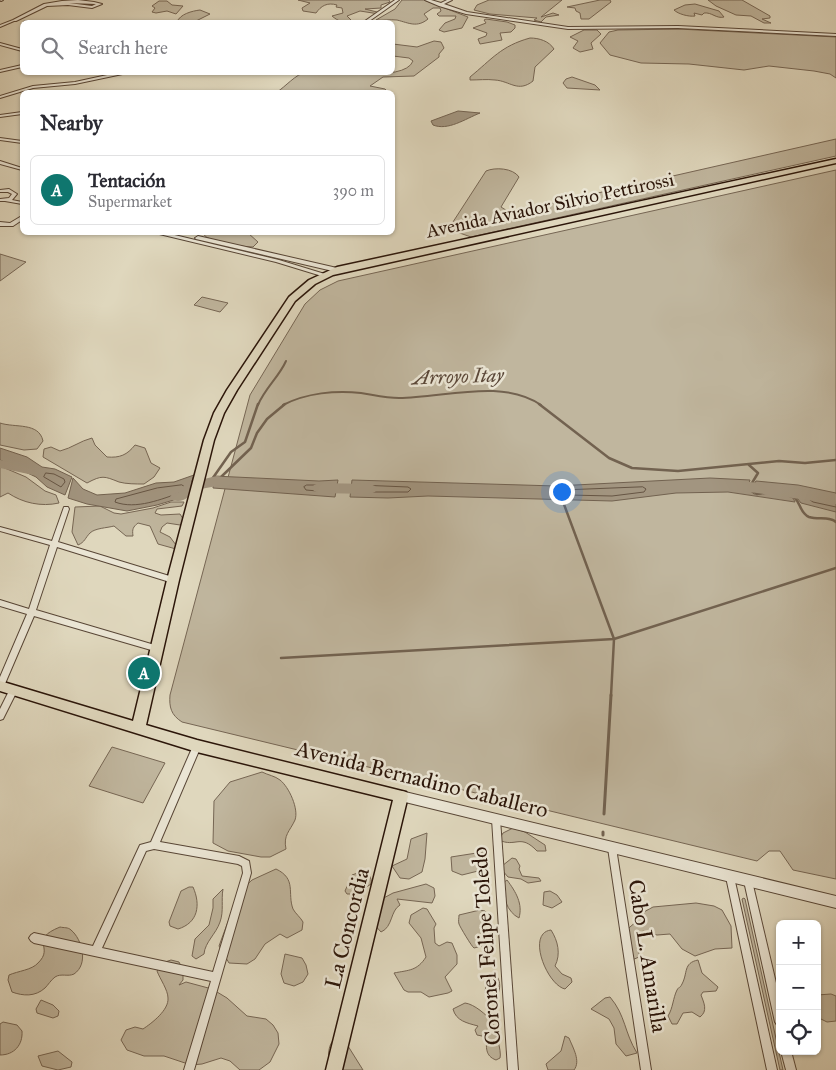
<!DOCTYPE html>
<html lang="en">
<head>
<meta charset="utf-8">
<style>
	:root { --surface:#fff; --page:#f7f7f7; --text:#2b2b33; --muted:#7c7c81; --line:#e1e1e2; --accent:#0f766e }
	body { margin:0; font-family:"IM FELL Great Primer",serif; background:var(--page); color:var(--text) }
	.controls { position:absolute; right:15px; bottom:15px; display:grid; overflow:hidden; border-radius:8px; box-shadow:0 1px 4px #0004 }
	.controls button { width:45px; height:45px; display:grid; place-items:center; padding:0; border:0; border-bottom:1px solid var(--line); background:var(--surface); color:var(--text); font:25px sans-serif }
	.you { position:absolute; left:561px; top:491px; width:18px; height:18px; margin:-12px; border:4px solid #fff; border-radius:50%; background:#1a73e8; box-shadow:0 0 0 8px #1a73e833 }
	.badge { display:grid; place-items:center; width:32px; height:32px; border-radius:50%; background:var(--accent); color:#fff; font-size:16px; font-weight:700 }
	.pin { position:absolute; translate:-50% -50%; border:2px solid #fff; box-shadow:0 1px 5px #0006 }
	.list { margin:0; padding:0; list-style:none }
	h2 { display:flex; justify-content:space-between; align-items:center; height:65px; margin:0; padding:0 20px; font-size:21px }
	h2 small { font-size:16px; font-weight:400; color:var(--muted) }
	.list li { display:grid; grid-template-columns:32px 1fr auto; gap:15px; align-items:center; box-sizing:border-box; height:70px; margin:0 10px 10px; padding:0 10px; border:1px solid var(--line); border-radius:8px }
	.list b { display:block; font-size:19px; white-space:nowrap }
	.list p { margin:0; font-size:16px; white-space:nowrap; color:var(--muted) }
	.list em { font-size:16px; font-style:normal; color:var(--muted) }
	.icon { flex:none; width:28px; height:28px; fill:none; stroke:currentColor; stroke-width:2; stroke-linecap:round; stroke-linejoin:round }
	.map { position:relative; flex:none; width:836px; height:1070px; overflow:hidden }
	.search { position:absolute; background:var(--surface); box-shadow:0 1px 4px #0004; left:20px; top:20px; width:375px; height:55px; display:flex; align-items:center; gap:12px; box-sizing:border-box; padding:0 18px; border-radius:8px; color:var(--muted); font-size:19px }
	.panel { position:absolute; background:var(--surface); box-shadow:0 1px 4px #0004; left:20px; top:90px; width:375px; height:145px; border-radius:8px }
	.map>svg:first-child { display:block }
	.green { fill:#c0b69e; stroke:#766654 }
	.water { fill:#a29580; stroke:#726250 }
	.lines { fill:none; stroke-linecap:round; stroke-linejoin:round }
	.shore { stroke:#654; stroke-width:1 }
	.stream-far2 { stroke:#726250; stroke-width:2 }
	.stream-far1 { stroke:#726250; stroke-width:2.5 }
	.stream { stroke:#726250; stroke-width:3 }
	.river { fill:#a29580; fill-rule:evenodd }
	.minor-casing { stroke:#584636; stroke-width:2 }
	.tertiary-casing { stroke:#584636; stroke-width:2 }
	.primary-casing { stroke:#2b1509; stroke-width:3 }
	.minor { fill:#eae5d4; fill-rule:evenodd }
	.tertiary { fill:#eae5d4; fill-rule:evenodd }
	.primary { fill:#dfd7bd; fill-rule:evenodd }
	.labels { text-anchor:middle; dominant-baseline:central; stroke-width:5; stroke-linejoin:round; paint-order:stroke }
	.street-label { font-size:19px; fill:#2b1509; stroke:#eae5d4 }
	.water-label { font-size:20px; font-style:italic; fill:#5b4839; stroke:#eae5d4 }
	.near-street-label { font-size:22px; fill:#2b1509; stroke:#eae5d4 }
</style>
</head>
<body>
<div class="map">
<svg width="836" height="1070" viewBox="0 0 836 1070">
	<rect width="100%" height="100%" fill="#dfd7bd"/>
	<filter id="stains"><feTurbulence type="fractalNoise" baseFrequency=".004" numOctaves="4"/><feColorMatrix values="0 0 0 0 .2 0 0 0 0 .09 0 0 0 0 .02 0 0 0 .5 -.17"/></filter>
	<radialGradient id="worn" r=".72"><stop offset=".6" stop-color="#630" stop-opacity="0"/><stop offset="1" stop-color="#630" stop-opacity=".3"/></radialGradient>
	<g class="green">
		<path d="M 298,0 L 389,0 L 390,2 L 381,5 L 381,8 L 365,9 L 377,12 L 379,14 L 360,11 L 347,16 L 352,21 C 344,24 338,21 332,16 L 343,13 L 342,8 L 336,7 L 337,5 C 327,2 321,6 316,13 L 303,11 L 302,8 L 310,3 Z"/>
		<path d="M 402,0 L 424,0 L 468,17 L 462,28 L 444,32 L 439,30 L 445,23 L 455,19 L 456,16 L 439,16 L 437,14 L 441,11 L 440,8 L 433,8 L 424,14 L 428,19 C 417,28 409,23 397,20 C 390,19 383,21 376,20 L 395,9 Z"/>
		<polygon points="489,0 562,0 541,17 553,13 559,15 546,17 541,22 534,20 537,18 490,14 474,10 477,5"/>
		<polygon points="600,0 610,0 611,2 589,19 581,19 580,13 576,11 575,8 567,7"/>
		<polygon points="708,0 742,0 770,16 770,18 762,19 771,23 764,23 751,16 736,15 716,6"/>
		<polygon points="159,1 167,1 172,5 183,6 176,14 167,11 156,13 152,12 155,8 152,6"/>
		<path d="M 695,4 L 719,11 L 724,17 C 716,19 712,12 704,13 L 702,15 L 694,13 L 695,16 C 689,17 678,14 674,10 L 685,5 Z"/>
		<path d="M 200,10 L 210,14 L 196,21 L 177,22 C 180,14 192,11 200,10 Z"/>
		<polygon points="486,19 507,22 515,25 515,28 511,32 500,33 502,40 480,44 478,39 486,36 487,33 473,28 486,23 484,20"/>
		<polygon points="678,29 836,37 836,78 830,74 814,71 769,66 744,70 689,64 641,63 610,55 600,43 609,32 618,30"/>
		<polygon points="584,30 597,30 601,34 591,43 593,49 580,52 573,48 578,41 570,37"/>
		<path d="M 530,38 C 539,38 549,41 554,49 L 535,67 L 533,81 C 518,93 510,81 495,80 C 487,79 478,80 470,80 L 470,77 C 492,59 501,46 530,38 Z"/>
		<path d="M 434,41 L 441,42 L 444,48 L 439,54 L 439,57 L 414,76 L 383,77 L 370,86 L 385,89 L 388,92 L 277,92 C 285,87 296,74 306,72 C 328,68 404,84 413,61 L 409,58 L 393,56 L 393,44 L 417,47 Z"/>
		<polygon points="572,77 595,85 600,90 567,88 563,83 566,79"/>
		<path d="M 836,139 L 836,156 L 471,237 L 454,231 L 451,225 L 486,171 C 495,167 513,168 519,177 L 501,207 L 509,212 L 514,212 Z"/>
		<path d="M 836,170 L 836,879 L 793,870 L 780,851 L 769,851 L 757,861 L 182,722 C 171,715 169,707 170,695 L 250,395 L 305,304 L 320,290 L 338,281 Z"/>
		<path d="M 202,233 L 248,233 L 258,242 L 253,247 C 238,246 212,245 202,233 Z"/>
		<polygon points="0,254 26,262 0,281"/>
		<polygon points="202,297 228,303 220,312 194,305"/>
		<path d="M 0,423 C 15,428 39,422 43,441 L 37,449 L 24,450 L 0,445 Z"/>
		<path d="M 92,438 L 95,445 L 107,457 C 120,458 127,455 135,445 L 145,448 L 151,463 L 160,468 L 154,477 L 144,484 C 136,484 126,484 119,482 C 104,476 102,475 87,483 L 43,457 L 44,449 L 51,447 L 60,451 C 72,448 80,441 92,438 Z"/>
		<path d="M 0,466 L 26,477 L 45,491 L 56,495 L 59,503 C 41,507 23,503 8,493 L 0,497 Z"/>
		<path d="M 171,502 L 184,502 L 182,506 L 157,509 L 155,513 L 161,515 L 180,514 L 185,522 L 180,525 L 167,523 L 162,527 L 160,532 L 170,537 L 176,545 L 176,549 L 158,544 L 150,526 L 138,523 C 133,527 132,529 133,536 L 126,536 L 114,526 C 107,528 95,528 90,533 C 85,538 85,542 78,545 L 72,532 L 75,507 L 100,506 L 114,513 L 121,514 L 153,508 Z"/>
		<polygon points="112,747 165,763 143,803 89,786"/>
		<path d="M 262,772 C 268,775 275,776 280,780 C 289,787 299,809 295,820 C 290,831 283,835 286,849 L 270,857 L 261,857 L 228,851 L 213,843 L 214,801 L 230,782 Z"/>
		<path d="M 513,828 L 525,832 L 545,845 L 546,851 L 537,851 C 520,833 516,848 499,840 L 503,833 Z"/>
		<polygon points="427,833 425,859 422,872 409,879 400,878 392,866 407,859 411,839"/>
		<polygon points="483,852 489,861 486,869 462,875 452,871 451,857"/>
		<polygon points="512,858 516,859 520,866 519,869 522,876 539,878 541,881 528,883 521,879 508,877 502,870 502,866"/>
		<path d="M 276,869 C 297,879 287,893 293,909 C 295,913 301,918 303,922 L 302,930 L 287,938 L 280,934 L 265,944 L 255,959 L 247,964 L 229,963 L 219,946 L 239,892 L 252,880 Z"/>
		<path d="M 363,871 C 369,873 372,878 371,884 L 356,894 L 347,894 L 345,891 L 352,875 Z"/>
		<path d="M 507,880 C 516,892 523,904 519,918 C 507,912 502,896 503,883 Z"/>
		<path d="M 426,884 L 434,888 L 435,896 L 432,903 L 397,899 L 400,905 C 390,911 393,927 381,932 L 372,922 L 380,900 L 393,893 Z"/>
		<path d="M 189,887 L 193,887 C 201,905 198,923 178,929 L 170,926 L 169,922 L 181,891 Z"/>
		<path d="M 223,889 C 221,900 224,911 220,922 C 216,934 205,942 204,954 L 196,959 L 192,956 L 195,939 L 209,925 L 213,908 L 213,899 Z"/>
		<polygon points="550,891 557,895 562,902 552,908 543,905 544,892"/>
		<polygon points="744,898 745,899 783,1070 780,1070 742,899"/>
		<path d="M 696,903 L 714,906 L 722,910 L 731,926 L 732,948 L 715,949 L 695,956 L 682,949 L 670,934 L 657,935 L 643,931 C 630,941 640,944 639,957 L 632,960 L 622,934 L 638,920 L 642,913 L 653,907 Z"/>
		<path d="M 423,908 L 427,909 L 436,924 L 434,928 L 435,943 L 439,946 L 447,942 L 452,943 L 457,955 L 457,964 L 445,977 L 452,991 L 448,993 L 429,997 L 421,992 L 408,992 L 404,990 L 394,973 C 409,970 417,971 426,957 L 421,938 L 409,923 L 411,915 Z"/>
		<path d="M 480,910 L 485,911 L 489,925 L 482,946 L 474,948 C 472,947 460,927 459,924 C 458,921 459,918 459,915 Z"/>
		<path d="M 60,927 C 64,928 68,927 71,930 C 82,939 89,964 74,974 C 68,977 61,973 55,977 C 51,980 48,985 45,988 C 35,997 23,996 12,992 L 8,980 L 9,975 C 18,971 32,970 38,963 C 55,947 28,940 60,927 Z"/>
		<path d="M 551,930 C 558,941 561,954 555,966 L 562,974 L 571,978 L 572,982 L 565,989 C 547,985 526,933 551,930 Z"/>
		<polygon points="285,954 302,958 306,965 308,974 303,982 294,986 284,983 281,974"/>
		<path d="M 171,960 L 179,962 L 183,970 L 183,980 L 179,985 L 186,982 L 212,989 L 227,998 L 247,1016 L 266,1019 L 273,1025 L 278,1033 L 279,1044 L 270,1062 L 259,1070 L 240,1070 L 230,1061 L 221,1058 L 202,1064 L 191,1065 L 164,1056 L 144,1056 L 127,1050 L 121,1040 L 126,1030 L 135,1027 L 143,1029 C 152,1023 169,1010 168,998 C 168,990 160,979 157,971 L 162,963 Z"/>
		<path d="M 698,960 L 702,973 L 718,987 L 716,991 L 703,992 L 701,995 C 704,1003 708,1011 700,1017 L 692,1012 L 683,1013 L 677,1024 L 672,1024 L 668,1016 C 673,1008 673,998 677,990 C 680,985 679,990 682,984 C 688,973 683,963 698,960 Z"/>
		<path d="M 494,973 C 503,981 500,993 494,1002 L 485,993 L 486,984 Z"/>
		<polygon points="831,994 836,996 836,1021 827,1022 817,1017 817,995"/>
		<path d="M 610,997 C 626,1016 624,1032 637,1053 L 626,1056 L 616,1044 L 614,1028 L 609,1019 L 591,1009 L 605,998 Z"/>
		<polygon points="41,1000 53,1005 59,1011 58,1016 53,1018 37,1013 36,1009"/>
		<path d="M 465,1003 C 474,1004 487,1015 492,1022 C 495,1028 502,1052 500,1058 L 496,1060 C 485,1056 486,1047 487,1037 L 477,1035 L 475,1030 L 478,1026 C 467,1023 456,1021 453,1009 Z"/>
		<path d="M 3,1022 L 17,1025 L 22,1031 C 23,1045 14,1055 0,1055 L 0,1024 Z"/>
		<path d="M 339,1036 L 348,1046 L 363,1070 L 330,1070 C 328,1058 326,1042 339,1036 Z"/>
		<path d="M 565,1036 L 569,1038 C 573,1048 581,1061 574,1070 L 548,1070 L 546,1064 L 561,1051 Z"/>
		<polygon points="58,1051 72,1062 71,1067 58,1070 42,1066 38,1056"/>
	</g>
	<g class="water">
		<path d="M 458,111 L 480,113 C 465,119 448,131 433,125 L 431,121 Z"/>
		<polygon points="0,448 27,457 42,467 55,469 72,477 65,495 47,487 36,477 0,460"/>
		<polygon points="194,475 187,496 157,505 127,511 87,504 68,498 73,478 83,489 97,495 125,493 156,483 174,482"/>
		<polygon points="214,476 319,481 338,480 335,497 213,488"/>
		<polygon points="710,478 750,480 747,488 754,494 780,493 793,498 795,502 728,492 676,493 612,501 428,496 388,498 350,497 352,480 556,486"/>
		<polygon points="756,481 798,485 836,493 836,512 801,503 794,494 785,490 776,488 758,492 751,488"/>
	</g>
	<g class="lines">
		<g class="shore">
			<polygon points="46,473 54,474 64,479 65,482 61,487 44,477"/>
			<path d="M 182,485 L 185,487 L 182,492 C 162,499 136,510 115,502 L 116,499 L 157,488 Z"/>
			<polygon points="307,485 329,485 331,490 329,492 306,490 304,487"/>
			<polygon points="359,485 408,487 411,489 408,492 359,492 356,489"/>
			<polygon points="643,487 646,489 644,492 612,496 569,495 566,493 569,490"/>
			<polyline points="836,497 805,493 803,495 813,502 836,507"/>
		</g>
		<g class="stream-far2">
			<path d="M 258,405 C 265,388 279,377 286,361"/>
			<path d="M 283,405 C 306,393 336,390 361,393 C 374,395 386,398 399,398 C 444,398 501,378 541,405"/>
		</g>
		<g class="stream-far1">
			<polyline points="539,404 609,458 632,468 678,471 779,461 805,463 836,460"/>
			<path d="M 749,465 L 758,473 L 749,488 L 757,494 C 769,492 785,488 795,498 C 801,504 800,513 809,517 C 818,520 830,516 836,522"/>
			<polyline points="221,477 251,448 257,433 267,419 285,404"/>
			<polyline points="210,482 231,452 245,442 258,404"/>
			<polyline points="281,658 614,639 562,499"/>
			<polyline points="611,696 614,639 836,568"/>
		</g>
		<g class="stream">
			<polyline points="604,814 611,695"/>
			<polyline points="603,832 603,835"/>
		</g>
		<g class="river">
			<polygon points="0,460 38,468 39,471 38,474 33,475 0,468"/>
			<path d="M 217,476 L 235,479 L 237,482 L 235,485 L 217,486 L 195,490 C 189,498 183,503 172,500 L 170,497 L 172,494 L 179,492 L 186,483 Z"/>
			<polygon points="730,482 750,482 836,494 836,504 750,492 725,490 723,487 725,484"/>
			<polygon points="319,483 370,484 375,486 377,489 375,492 370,494 319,493 314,491 312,488 314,485"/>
		</g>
		<defs>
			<g id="minor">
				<polygon points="0,0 3,0 1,1"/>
				<path d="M 78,0 L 94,2 L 102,4 L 92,8 L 68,5 L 47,6 L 16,21 L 14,21 L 0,27 L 0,25 L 13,20 L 44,4 L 62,1 ZM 69,3 L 96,4 L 92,6 Z"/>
				<polygon points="395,0 399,0 368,22 364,22 365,21"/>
				<polygon points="425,0 431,0 441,3 447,0 452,0 444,4 467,12 568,27 678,26 836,34 836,36 678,28 568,29 466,14 439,6"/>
				<polygon points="26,21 41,21 43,22 24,22"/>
				<polygon points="0,43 22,49 22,51 0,45"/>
				<polygon points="22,65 22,67 0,72 0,70"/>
				<polygon points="121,72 132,72 75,84 33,88 0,98 0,96 33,86 75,82"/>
				<polygon points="22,112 22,114 0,117 0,115"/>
				<polygon points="0,138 22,141 22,143 0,140"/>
				<polygon points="0,161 22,168 22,170 0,164"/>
				<polygon points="9,189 17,194 12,200 22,202 22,204 5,201 0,201 0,199 9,198 12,194 8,192 0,192 0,190"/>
				<polygon points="20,217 22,217 22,220 13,226 0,226 0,222 10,223"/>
				<polygon points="151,232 162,232 279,260 328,275 325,277 276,262"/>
				<polygon points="198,236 337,268 340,270 337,272 196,239 195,238"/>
				<polygon points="64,507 68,507 69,509 58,542 176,578 177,580 176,582 173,583 57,547 36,610 158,646 161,647 162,649 161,651 158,652 34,616 4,686 3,688 0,689 0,677 27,614 0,606 0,600 29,609 50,545 0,531 0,527 52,541"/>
				<polygon points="13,688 16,689 17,691 3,719 0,720 0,709 10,689"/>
				<path d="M 197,742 L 200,744 L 201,746 L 160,842 L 239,856 L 249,861 L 251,873 L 194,1070 L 184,1070 L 211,981 L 34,943 L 31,941 L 29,938 L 31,935 L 34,933 L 93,946 L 140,845 L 151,842 L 193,746 L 194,744 ZM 154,849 L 238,864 L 242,866 L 243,873 L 213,972 L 102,948 L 146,851 Z"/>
				<polygon points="496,815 499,816 500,819 518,1070 508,1070 492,819 493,816"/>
				<polygon points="612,844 615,845 616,848 651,1070 641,1070 608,848 609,845"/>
				<polygon points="730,873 733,874 734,877 777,1070 767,1070 726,877 727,874"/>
				<polygon points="748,877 751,878 752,881 780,1000 780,1027 777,1025 775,1022 744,881 745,878"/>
				<polygon points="781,1051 791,1051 796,1070 786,1070"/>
			</g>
			<polygon id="tertiary" points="401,791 836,896 836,908 401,801 397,799 396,796 397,793"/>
			<polygon id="primary" points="836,159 836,163 333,275 315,284 295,301 237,390 224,413 214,440 179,580 146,725 197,740 406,792 408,796 342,1070 326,1070 393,800 197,752 0,691 0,681 133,721 167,580 204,440 214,413 227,390 289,297 309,280 337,267"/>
		</defs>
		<use href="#minor" class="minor-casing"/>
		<use href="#tertiary" class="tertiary-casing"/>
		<use href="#primary" class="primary-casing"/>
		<use href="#minor" class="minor"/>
		<use href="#tertiary" class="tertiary"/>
		<use href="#primary" class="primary"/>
	</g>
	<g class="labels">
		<g class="street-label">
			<text transform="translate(550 205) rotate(-12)">Avenida Aviador Silvio Pettirossi</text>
		</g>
		<g class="water-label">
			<text transform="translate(458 376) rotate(-2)">Arroyo Itay</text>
		</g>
		<g class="near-street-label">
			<text transform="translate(422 779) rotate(14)">Avenida Bernadino Caballero</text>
			<text transform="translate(347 928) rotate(-76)">La Concordia</text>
			<text transform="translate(486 946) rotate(-94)">Coronel Felipe Toledo</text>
			<text transform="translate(648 956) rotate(81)">Cabo L. Amarilla</text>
		</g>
	</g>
	<rect width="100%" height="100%" filter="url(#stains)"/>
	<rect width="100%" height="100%" fill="url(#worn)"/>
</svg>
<div class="controls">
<button>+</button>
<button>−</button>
<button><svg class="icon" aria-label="locate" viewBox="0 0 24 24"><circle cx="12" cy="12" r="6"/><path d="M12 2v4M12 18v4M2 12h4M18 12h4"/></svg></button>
</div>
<div class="you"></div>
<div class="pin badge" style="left:144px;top:673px">A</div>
<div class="search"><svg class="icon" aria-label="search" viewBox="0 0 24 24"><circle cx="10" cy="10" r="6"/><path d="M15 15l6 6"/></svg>Search here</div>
<section class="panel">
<h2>Nearby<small></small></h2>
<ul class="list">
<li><span class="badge">A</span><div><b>Tentación</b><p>Supermarket</p></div><em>390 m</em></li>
</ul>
</section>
</div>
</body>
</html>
